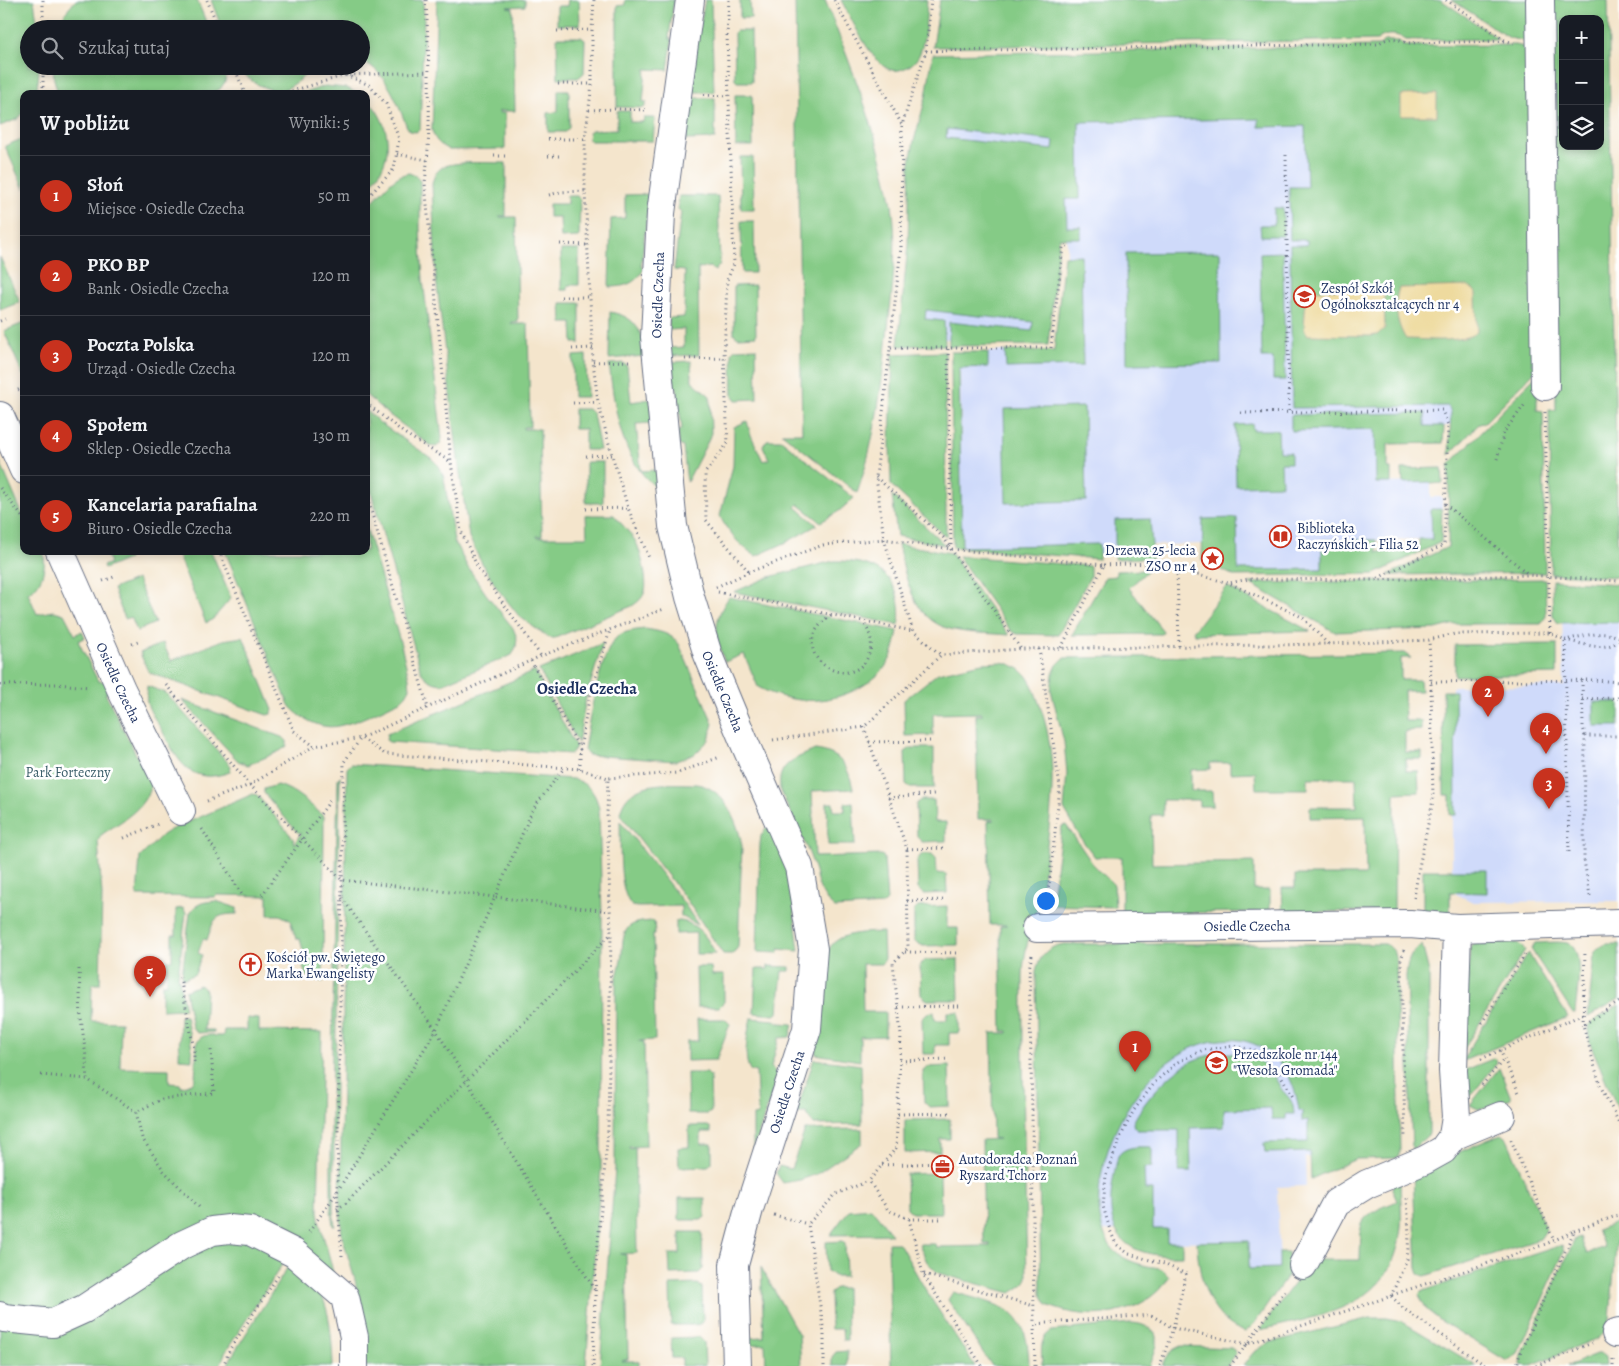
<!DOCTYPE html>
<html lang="pl">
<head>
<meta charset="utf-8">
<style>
	:root { --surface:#171b24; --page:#20242c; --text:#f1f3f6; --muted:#9ea1a6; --line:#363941; --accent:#c8321e }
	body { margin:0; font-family:Alegreya,serif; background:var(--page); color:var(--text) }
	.controls { position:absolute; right:15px; top:15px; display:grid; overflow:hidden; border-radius:10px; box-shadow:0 2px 8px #0003 }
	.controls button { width:45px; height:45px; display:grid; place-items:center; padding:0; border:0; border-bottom:1px solid var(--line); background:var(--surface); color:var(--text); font:25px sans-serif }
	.you { position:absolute; left:1045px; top:900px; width:18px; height:18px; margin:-12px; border:4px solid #fff; border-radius:50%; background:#1a73e8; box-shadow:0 0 0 8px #1a73e833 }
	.badge { display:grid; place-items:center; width:32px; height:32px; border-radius:50%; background:var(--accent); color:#fff; font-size:16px; font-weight:700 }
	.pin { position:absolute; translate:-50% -41px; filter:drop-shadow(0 1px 2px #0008) }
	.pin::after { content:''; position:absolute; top:26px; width:18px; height:15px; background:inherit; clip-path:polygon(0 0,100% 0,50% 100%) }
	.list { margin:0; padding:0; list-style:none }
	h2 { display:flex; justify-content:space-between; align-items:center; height:65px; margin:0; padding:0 20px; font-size:21px }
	h2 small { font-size:16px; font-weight:400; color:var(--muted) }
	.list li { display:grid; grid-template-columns:32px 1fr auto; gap:15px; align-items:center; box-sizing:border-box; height:80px; padding:0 20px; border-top:1px solid var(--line) }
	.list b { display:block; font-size:19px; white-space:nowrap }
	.list p { margin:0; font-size:16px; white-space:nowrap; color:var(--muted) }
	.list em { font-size:16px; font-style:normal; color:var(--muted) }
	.icon { flex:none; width:28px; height:28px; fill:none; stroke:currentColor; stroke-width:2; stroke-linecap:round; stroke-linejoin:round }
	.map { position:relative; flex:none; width:1619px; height:1366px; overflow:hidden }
	.search { position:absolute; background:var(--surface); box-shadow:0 2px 8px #0003; left:20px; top:20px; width:350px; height:55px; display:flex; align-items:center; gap:12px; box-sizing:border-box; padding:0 18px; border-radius:28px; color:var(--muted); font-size:19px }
	.panel { position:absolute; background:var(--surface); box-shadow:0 2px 8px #0003; left:20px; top:90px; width:350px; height:465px; border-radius:10px }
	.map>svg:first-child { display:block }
	.built { fill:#cfdafa }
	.green { fill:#85cb86; stroke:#507d72; fill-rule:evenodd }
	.sand { fill:#eeda9e; stroke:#84847e }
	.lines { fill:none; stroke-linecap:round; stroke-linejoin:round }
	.minor-casing { stroke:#676f84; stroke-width:30 }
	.path { stroke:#676f84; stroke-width:3; stroke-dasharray:1 4; stroke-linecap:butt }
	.minor { stroke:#fff; stroke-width:28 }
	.labels { text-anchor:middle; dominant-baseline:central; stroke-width:5; stroke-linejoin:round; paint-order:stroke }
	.poi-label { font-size:14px; fill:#1b2f5e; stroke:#fff; text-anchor:start }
	.street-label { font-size:14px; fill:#1b2f5e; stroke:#fff }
	.park-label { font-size:14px; fill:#3b5e6a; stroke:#fff }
	.quarter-label { font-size:16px; font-weight:bold; fill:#1b2f5e; stroke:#fff }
</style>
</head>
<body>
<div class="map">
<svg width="1619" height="1366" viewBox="0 0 1619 1366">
	<rect width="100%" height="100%" fill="#fff"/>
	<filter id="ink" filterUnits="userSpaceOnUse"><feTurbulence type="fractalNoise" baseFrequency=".02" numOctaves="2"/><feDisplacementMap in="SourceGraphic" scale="10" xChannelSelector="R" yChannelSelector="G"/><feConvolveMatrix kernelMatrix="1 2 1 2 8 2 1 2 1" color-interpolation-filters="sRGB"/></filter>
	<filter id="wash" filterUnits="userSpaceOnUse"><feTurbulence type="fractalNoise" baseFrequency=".0096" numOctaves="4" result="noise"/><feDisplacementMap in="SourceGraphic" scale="20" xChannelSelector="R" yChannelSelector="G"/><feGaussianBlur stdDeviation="1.12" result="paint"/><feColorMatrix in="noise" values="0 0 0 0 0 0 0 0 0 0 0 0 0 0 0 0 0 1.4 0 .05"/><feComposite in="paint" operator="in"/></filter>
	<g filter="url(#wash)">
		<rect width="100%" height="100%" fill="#f4e5cc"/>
		<g class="built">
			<polygon points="1525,50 1482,420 1432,428 1376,429 1376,483 1429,482 1431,482 1431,497 1442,497 1442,509 1431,510 1432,540 1430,539 1322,541 1322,569 1238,570 1237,518 1204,544 1151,545 1115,520 1115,554 1099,554 1099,544 962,547 960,369 959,367 988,366 988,352 1005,351 1006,368 1083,366 1081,255 1067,256 1067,238 1081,238 1081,227 1067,227 1059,206 1046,336 910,340 930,121"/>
			<polygon points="1619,605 1619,901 1473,902 1452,892 1452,687 1564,686 1562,609"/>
			<polygon points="1383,949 1311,1157 1305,1157 1306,1187 1304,1186 1277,1187 1280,1268 1249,1269 1249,1241 1167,1242 1167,1229 1046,1232 1061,952"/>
		</g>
		<g class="green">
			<path d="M 0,0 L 34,0 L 38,29 L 29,29 L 29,66 L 39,66 C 39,76 38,85 35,94 L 24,94 L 24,112 L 18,119 L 0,126 Z"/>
			<polygon points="76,0 197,0 209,29 56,29 66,12"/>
			<path d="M 211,0 L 423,0 L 424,18 L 420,129 L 416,132 L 410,131 L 407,127 C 397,102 387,72 361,60 L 361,29 L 222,29 Z"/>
			<path d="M 437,0 L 525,0 L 525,6 L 507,7 L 513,8 L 515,111 L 499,111 L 499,113 L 505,113 L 505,149 L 449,150 C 440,145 435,141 432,130 Z"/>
			<polygon points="568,0 579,0 580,25 557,25 557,6 567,6"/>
			<polygon points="625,0 674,0 669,37 672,41 668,70 646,69 643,102 647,102 644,108 617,107 617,6 625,5"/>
			<polygon points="705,0 711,0 714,92 691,92 697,42"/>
			<polygon points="740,0 750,0 751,18 740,18"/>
			<path d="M 795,0 L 825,0 C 851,66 879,135 892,205 C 898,245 893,286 888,326 C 882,382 876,440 857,493 L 782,433 L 802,433 Z"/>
			<path d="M 841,0 L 927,0 C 926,16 926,34 921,50 C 919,57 914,64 907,67 C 900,71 892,72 885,67 C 869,57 851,18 841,0 Z"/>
			<path d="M 940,0 L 1441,0 L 1499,39 L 1406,40 C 1397,33 1385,33 1377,40 L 933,47 Z"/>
			<polygon points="1452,0 1531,0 1532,43 1510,38 1503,34"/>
			<path d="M 1550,0 L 1608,0 L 1618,577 L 1551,574 L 1549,410 L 1556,410 ZM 1563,19 L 1600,19 L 1600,146 L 1563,146 Z"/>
			<polygon points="736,31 751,31 752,82 737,82 735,80 734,33"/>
			<polygon points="557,37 581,37 585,40 584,73 578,78 558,78"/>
			<path d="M 1385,41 L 1399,41 L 1405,46 L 1516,45 L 1532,49 L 1537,369 L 1484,423 L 1479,424 L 1449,455 L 1451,412 L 1448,406 L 1292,408 L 1290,245 L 1307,245 L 1307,240 L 1290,240 L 1289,187 L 1307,187 L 1305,126 L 1259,127 L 1259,119 L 1079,122 L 1080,199 L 1066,199 L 1067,227 L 1081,227 L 1081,238 L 1059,238 L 1048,345 L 949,346 L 949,322 L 1032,331 L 1033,322 L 926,310 L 925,319 L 944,321 L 945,345 L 898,346 L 908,245 L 910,162 L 914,141 L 926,97 L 933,54 L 1379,46 ZM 947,129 L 1054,141 L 1053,150 L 946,138 Z"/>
			<polygon points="53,66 224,66 226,75 225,82 220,89 212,93 181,92 163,94 58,94 54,79"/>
			<path d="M 239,66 L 318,66 C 295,79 289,100 259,85 C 251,81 244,75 239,66 Z"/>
			<polygon points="325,86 347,88 358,94 301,94"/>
			<polygon points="558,90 569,90 569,128 565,132 548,132 548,113 558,112"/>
			<polygon points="735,95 752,95 753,146 736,146"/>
			<path d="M 366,98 C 393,124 396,163 366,188 Z"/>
			<polygon points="690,98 715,98 715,139 686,140"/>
			<polygon points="617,111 630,111 630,122 643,122 644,118 655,118 653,141 591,141 588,139 589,132 592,130 617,129"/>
			<polygon points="24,138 24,189 5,146"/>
			<polygon points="740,157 753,157 754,209 741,209"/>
			<path d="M 506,163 L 506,216 L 500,216 L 500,217 L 516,217 L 518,322 L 512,322 L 511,324 L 528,324 L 530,427 L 524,427 L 523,429 L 540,429 L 542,536 L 537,536 L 537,537 L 587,537 L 586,515 L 614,515 C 621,524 630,532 636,542 C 641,553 648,580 645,591 C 643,598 638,602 632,606 L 555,638 L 550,638 L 535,628 L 519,616 L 497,588 L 479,558 L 469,537 L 458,459 L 436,278 L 432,183 C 434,177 435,173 440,169 C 450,160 491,163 506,163 Z"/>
			<path d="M 409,173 L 416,176 L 420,181 L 420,230 L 423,280 L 442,438 L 440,444 L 436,447 L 431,446 L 388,414 L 366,395 L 366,207 C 381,196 390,176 409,173 Z"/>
			<path d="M 654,194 L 648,207 L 641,266 L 644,269 C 636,283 626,287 609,287 L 611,219 L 625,218 L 625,195 Z"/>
			<polygon points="567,196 577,196 580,199 579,237 561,238 560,217 549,217 549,204 567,204"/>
			<polygon points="679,196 718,196 720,264 715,271 710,267 698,268 699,355 670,356 669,348 684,347 684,329 669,330 669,318 684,317 685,271 674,270 681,212 678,209"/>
			<polygon points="1274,208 1283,208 1283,236 1261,236 1260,225 1274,225"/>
			<polygon points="741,221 754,221 755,273 742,273"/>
			<polygon points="561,250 579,250 579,285 568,285 568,290 561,290"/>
			<polygon points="1220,252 1221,363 1127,364 1126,253"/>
			<polygon points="1283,252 1285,380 1273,380 1273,358 1262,358 1260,253"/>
			<polygon points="1081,255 1083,366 1006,368 1005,351 1054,351 1064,256"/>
			<polygon points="0,257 20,302 0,310"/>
			<polygon points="755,285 756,336 738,337 734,334 734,286"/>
			<polygon points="561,303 580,303 580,343 573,343 572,323 562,323"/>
			<path d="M 610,312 C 637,317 642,331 645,356 L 609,359 Z"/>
			<polygon points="24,323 24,375 23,375 4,331"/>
			<polygon points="756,348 757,399 736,400 733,396 732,352 735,349"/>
			<polygon points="945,352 946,537 891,485 890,443 893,354"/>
			<polygon points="951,352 988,352 988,367 959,368 962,547 1099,544 1099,559 953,547"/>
			<polygon points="586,355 587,397 573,397 573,356"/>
			<polygon points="691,361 692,381 710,396 711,433 708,441 687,482 683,447 679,445 678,431 682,429 677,388 673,386 671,362"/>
			<path d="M 623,363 L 627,366 L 631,402 L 650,399 L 652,423 L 636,424 L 641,471 L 656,470 L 658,489 C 620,460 615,409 609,364 Z"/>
			<polygon points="1537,375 1537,410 1543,411 1545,573 1388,575 1448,547 1449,465"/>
			<polygon points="1084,407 1086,501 1006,503 1004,409"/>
			<polygon points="574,409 588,409 593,414 600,450 585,450 585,429 574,429"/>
			<path d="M 366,410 L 380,423 L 431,458 L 439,466 L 444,478 L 454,541 L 467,566 L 486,594 L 513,628 L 517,638 L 516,647 L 512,655 L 442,684 C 432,683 427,680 421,672 L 366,473 Z"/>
			<polygon points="1425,413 1425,426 1444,426 1443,443 1388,444 1388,469 1391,469 1391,483 1376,483 1375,429 1291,431 1291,415"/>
			<path d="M 747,421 L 750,433 L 763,461 L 769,459 L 763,446 L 767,440 L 781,440 L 854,498 L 839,511 L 821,522 L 798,504 L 796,507 L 817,525 L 787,542 L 756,556 C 740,546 728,533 720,516 L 733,466 L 734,427 Z"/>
			<polygon points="1252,424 1253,430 1278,430 1279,452 1291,452 1291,463 1281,463 1282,485 1236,486 1235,425"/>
			<path d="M 0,462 L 24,518 L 24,551 L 43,551 C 47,567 42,585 28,593 L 37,614 L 54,611 L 64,614 L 75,635 L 82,631 L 85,637 L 78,641 L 98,681 L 109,682 L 114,693 L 105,693 L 151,784 C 145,810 121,821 101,835 L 98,841 L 102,895 L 100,984 L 92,984 L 91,1021 L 121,1022 L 120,1068 L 169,1069 L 169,1083 L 181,1084 L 181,1087 L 192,1083 L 195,1079 L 197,1042 C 201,1035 207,1035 214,1035 L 215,1036 L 223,1036 L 224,1030 L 247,1030 L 247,1018 L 259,1019 L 259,1031 L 322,1032 L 318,1212 C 321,1238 335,1263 334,1289 C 315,1253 282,1228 241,1224 C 230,1223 218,1222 207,1225 C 197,1228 188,1234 179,1239 L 186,1250 C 224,1231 250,1234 286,1255 L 283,1263 L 225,1353 L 220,1366 L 0,1366 Z"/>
			<rect x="586" y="462" width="17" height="41"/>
			<polygon points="1442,468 1443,483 1431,484 1430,482 1403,483 1402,469"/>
			<polygon points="892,495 945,545 897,536"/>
			<polygon points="1431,509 1442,509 1441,542 1375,574 1234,576 1202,560 1203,519 1237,518 1238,570 1322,569 1322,540 1376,540 1377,552 1419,551 1419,539 1431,539 1432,540"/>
			<polygon points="1150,519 1153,558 1115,559 1115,520"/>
			<path d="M 366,527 L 401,645 L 409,678 L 410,688 L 406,695 L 400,701 C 380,710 359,722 338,726 C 321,730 299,718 289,705 L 225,551 L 366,551 Z"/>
			<path d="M 898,544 L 951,553 L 1009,635 C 990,633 969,634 950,629 C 913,620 905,576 898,544 Z"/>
			<polygon points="105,551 125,551 128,559 104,569 103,566 110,563"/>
			<polygon points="176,551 211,551 231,598 213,619 206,623"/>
			<polygon points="958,556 1090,566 1090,577 1058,635 1017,634 1011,631"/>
			<path d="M 834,561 C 878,560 904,578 899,625 L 734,592 L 769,577 Z"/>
			<polygon points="1148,570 1129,588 1163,631 1162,634 1072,635 1105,577 1116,576 1116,571"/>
			<polygon points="137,579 155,623 137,631 131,617 125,619 113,589"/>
			<polygon points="1545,579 1546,616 1541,624 1455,624 1436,629 1335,632 1249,583"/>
			<polygon points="1552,580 1619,584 1619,622 1558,623 1553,616"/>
			<polygon points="1227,587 1310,631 1195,634 1193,631"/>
			<path d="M 729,597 L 898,631 C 896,641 894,652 889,661 C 883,672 873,680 861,687 C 828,705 792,705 758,687 L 744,654 L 725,662 C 715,637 712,621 729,597 Z"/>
			<path d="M 645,629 C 658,631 671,633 679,644 L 713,723 L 709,740 L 695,754 L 676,761 L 588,755 L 584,750 C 588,726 600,653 616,638 C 622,631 637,630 645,629 Z"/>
			<polygon points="243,637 273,710 271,714 267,715 150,673 147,669 140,653 163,643 171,661 223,640"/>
			<polygon points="603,643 586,698 578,743 539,670"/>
			<polygon points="1557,644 1557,674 1455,676 1455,645"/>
			<polygon points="1404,653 1411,658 1401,658 1401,680 1420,680 1421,691 1404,691 1405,721 1421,721 1421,730 1405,731 1405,752 1422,752 1422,759 1406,759 1406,771 1418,771 1419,792 1395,793 1394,911 1283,912 1282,888 1295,888 1295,875 1366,875 1365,817 1310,818 1310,807 1357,807 1356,778 1308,778 1308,789 1256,789 1255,772 1230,773 1230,763 1210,763 1210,769 1191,770 1191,791 1212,791 1213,806 1199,806 1199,800 1163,800 1163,815 1151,815 1152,864 1254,862 1254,890 1270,890 1270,912 1122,913 1122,857 1095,857 1082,840 1064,809 1067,773 1064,742 1051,690 1053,674 1057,665 1064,658"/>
			<path d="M 1001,662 C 1027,667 1031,681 1039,703 C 1057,752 1053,795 1047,845 C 1045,860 1044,875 1041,890 C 1036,916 1023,949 1023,975 C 1022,1076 1025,1177 1027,1278 L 1023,1285 L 1011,1293 L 938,1273 L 927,1262 L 919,1244 L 935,1244 L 936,1247 L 990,1246 L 990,1244 L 984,1244 L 982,1140 L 999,1139 L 993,1138 L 991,1033 L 1008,1033 L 1008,1031 L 1002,1031 L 1000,927 L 1007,925 L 990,925 L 988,821 L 994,820 L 994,819 L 978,819 L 976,715 L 982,715 L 982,713 L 933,714 L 933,735 L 905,736 L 904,700 L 938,673 L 982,663 Z"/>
			<polygon points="535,671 576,747 571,754 389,742 386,740 387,734"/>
			<path d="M 147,686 L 166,693 L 231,766 L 230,772 C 191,786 179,763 163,732 C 158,723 149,712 147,702 C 146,697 147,691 147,686 Z"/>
			<polygon points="1443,691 1455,691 1456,815 1450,815 1450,795 1444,795"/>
			<polygon points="182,700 284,738 287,741 287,746 280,751 248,765 238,761"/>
			<rect x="1594" y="702" width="25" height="24"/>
			<polygon points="911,748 934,748 934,788 910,788 906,784 905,752"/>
			<path d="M 815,750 C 840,753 848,765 853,789 L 812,791 L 815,857 L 882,855 L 884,858 L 887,901 L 883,905 L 835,908 C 815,892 818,875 809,853 C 800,832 789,811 780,789 C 777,763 795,759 815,750 Z"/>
			<path d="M 351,764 L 573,779 C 589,784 596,793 599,809 L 602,917 L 601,1169 L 586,1366 L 359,1366 L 358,1297 L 355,1280 L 342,1236 L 340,1209 L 347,768 Z"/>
			<polygon points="340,776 333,1210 335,1226 333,1226 331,1210 331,1101 338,778"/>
			<path d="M 696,784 C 724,787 738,822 742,846 L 738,947 L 733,954 L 723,954 L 686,899 L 620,814 C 626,778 669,784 696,784 Z"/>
			<path d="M 277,785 C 295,789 310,805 324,816 L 323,982 L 306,976 L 300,956 L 304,954 L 300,939 L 296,939 L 290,920 L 280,915 L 268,915 L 268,896 L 217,895 L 215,897 L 137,896 L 140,857 L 162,835 L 170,830 L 253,794 L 257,795 L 293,838 L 294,844 L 301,833 L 297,832 L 264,793 L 264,789 Z"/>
			<polygon points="920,800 934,800 935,822 946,822 946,841 922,842 917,837 916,804"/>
			<polygon points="853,802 855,845 828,845 827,803 833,803 834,811 845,811 845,803"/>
			<path d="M 620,821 L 683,902 L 698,925 L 681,916 L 681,906 L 638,907 L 632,906 C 617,890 621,843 620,821 Z"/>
			<polygon points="769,823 789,869 799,951 779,949 779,953 757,952 760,844 761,836"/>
			<polygon points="1066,825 1092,863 1114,885 1115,907 1051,905 1062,826"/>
			<polygon points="922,854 932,854 936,858 937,873 946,874 947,893 923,894 918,889 917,860"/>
			<polygon points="1423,870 1487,870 1487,893 1450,892 1450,917 1423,917"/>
			<path d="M 216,901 L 237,908 L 237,914 C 213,914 214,920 207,940 L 203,939 L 198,953 L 202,955 L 195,974 L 183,979 L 182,975 L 190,913 C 197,902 205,902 216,901 Z"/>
			<polygon points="947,906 947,928 958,928 958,945 923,946 914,941 914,911 918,907"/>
			<polygon points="183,908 186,913 178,976 185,1009 162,1010 162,984 167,984 167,960 172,960 172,935 176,935 176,909"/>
			<path d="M 654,921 L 655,934 L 653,934 L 655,1040 L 638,1041 L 644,1042 L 646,1146 L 629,1147 L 629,1149 L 635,1148 L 637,1253 L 620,1254 L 626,1255 L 628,1359 L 622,1361 L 639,1361 L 639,1366 L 600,1366 L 615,1169 L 616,981 C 618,972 621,963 622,954 C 623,927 627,922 654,921 Z"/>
			<path d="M 676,921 C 695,920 709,938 715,954 L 696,954 L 696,933 L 676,934 Z"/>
			<path d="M 883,932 L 884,961 L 881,964 L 862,964 L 863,1012 L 885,1012 L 885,1036 L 860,1037 L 860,1061 L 815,1054 C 824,1019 827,984 829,949 C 839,931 866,933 883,932 Z"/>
			<polygon points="1474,942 1518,943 1525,950 1463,1050 1470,947"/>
			<path d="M 1535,943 C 1545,943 1557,941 1567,943 C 1586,948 1576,998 1575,1014 L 1573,1014 L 1531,949 Z"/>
			<path d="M 1064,944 L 1385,944 C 1391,947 1394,950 1396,957 L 1400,1152 L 1397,1158 L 1356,1159 L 1311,1179 L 1310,1152 L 1265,1153 L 1264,1143 L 1308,1142 L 1308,1120 L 1302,1121 L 1302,1111 L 1299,1110 C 1288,1033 1219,1020 1163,1066 C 1121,1100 1081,1187 1107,1240 C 1115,1256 1130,1262 1147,1266 C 1151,1267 1158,1267 1161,1269 C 1164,1271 1167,1275 1169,1277 C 1144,1317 1088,1323 1047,1305 L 1041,1294 L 1036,971 C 1040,955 1047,947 1064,944 Z"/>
			<polygon points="1606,944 1619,944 1619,999 1588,1017 1594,954 1597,949"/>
			<path d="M 1422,945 L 1429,972 L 1429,1134 L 1412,1150 L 1406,977 C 1407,963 1409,953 1422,945 Z"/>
			<polygon points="1528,953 1568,1017 1463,1061 1463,1059"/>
			<polygon points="958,959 959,1000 927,1000 921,995 920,964 926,960"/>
			<polygon points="768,966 790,967 790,971 782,971 778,1013 774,1015 754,1013 756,969 768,969"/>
			<polygon points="696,967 711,967 712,975 724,975 724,1002 719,1007 697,1007"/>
			<polygon points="199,985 206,990 204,1030 214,1030 214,1032 197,1033 192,1027 185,991"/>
			<polygon points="1619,1005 1619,1112 1590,1043 1588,1030 1589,1025 1595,1020"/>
			<polygon points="934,1012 935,1020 947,1020 947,1012 959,1012 959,1033 949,1033 949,1045 935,1045 935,1054 923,1054 922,1018 927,1013"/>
			<polygon points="180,1016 186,1016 192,1049 192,1060 179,1059"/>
			<path d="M 751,1018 L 774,1020 L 780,1023 L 793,1024 L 790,1037 L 779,1038 L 771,1067 L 778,1075 L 753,1150 L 753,1116 L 758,1115 L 756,1072 L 751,1071 C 742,1061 748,1030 751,1018 Z"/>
			<polygon points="697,1019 725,1019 730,1024 716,1060 687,1061 687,1041 698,1041"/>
			<path d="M 1219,1053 C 1242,1053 1260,1055 1274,1076 C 1277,1080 1279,1086 1282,1090 C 1290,1099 1293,1100 1294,1114 L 1286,1114 L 1286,1119 L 1272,1119 L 1271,1108 L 1224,1109 L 1224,1127 L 1190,1128 L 1191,1172 L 1179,1172 L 1179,1130 L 1137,1130 L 1134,1127 L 1133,1123 C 1144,1100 1170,1072 1192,1061 C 1201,1057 1210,1055 1219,1053 Z"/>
			<polygon points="1495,1058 1497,1063 1466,1102 1463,1071"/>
			<polygon points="814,1059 861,1065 862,1124 814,1125 806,1113 796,1113"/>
			<polygon points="949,1066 950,1106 929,1107 924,1102 923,1071 928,1067"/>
			<polygon points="1499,1068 1511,1098 1483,1109 1478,1109 1470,1105"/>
			<polygon points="687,1073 707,1073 710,1076 711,1112 707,1114 688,1114"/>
			<polygon points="950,1119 950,1139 940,1139 940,1152 905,1153 905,1120"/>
			<polygon points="689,1126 708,1126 711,1128 711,1132 701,1132 701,1144 712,1144 712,1163 708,1166 679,1167 678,1148 689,1147"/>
			<polygon points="862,1129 862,1143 817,1174 800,1180 783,1183 776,1173 779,1166 791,1169 805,1130"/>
			<polygon points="1501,1134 1507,1139 1546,1230 1540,1239 1425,1276 1419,1274 1417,1268 1413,1172"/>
			<path d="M 1152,1147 L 1152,1167 L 1144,1168 L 1145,1190 L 1153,1190 L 1153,1229 L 1167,1229 L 1167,1242 L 1182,1242 L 1182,1256 C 1106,1258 1103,1218 1118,1156 C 1126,1145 1140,1147 1152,1147 Z"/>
			<polygon points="940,1173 941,1213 912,1213 907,1208 906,1174"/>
			<path d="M 1400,1178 C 1400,1197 1403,1217 1400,1235 C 1390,1308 1320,1316 1260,1330 L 1311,1260 L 1360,1260 L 1361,1224 C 1368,1211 1385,1207 1397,1201 L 1392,1189 L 1394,1181 Z"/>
			<polygon points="679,1198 705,1198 705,1217 701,1220 679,1220"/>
			<polygon points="871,1208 892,1234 830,1235 849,1210"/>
			<path d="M 1618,1222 L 1610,1318 C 1608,1327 1605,1332 1598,1338 L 1529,1366 L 1521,1365 L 1522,1355 L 1575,1239 L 1580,1237 L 1587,1254 L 1604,1247 L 1597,1230 Z"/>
			<polygon points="680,1232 702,1232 703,1269 699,1273 670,1274 669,1254 680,1254"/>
			<polygon points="843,1241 845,1244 846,1276 834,1276 827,1271 826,1242"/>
			<path d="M 1249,1241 L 1249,1269 L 1279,1268 L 1279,1252 L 1288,1252 L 1289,1260 L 1298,1261 L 1254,1324 L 1245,1332 C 1208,1320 1198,1275 1197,1242 Z"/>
			<polygon points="888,1243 899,1243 928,1294 975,1366 891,1366"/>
			<polygon points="1562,1245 1564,1252 1518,1353 1507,1361 1441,1321 1427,1310 1419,1295 1423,1291"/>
			<path d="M 291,1262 C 298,1269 307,1276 314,1283 C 331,1303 332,1342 333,1366 L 227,1366 L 232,1356 Z"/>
			<polygon points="761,1267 799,1335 801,1366 766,1366 765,1344 745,1345 745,1338 764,1337"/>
			<polygon points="698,1284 702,1287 703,1322 698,1325 671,1325 670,1285"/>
			<polygon points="835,1288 846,1288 847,1340 843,1340 842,1329 831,1329 830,1293"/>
			<path d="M 953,1292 C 1003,1307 1028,1305 1029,1366 L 992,1366 L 948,1300 Z"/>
			<polygon points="1370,1318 1387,1318 1401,1321 1477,1366 1243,1366 1253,1353 1268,1343"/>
			<path d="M 1130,1323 C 1142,1323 1150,1327 1157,1336 L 1157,1345 L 1150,1366 L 1042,1366 C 1042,1353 1038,1338 1052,1331 Z"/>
			<polygon points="699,1337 704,1342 705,1366 682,1366 682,1358 672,1358 671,1338"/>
			<path d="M 1182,1346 L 1231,1348 L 1234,1350 L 1236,1354 L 1227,1366 L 1163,1366 C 1166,1355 1172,1350 1182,1346 Z"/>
			<polygon points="847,1351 847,1366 832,1366 832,1357 836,1352"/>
			<polygon points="1597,1354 1601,1354 1605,1357 1606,1366 1567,1366"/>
		</g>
		<g class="sand">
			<polygon points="1437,94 1437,116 1401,116 1401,95"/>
			<path d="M 1467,286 L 1473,289 L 1476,293 L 1477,332 C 1463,344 1424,339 1406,339 C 1397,326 1393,303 1399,288 Z"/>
			<polygon points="1381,288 1384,294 1385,328 1377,335 1370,336 1308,335 1304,329 1306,294 1311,290"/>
		</g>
	</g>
	<g filter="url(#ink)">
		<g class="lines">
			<defs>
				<g id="minor">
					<path id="s1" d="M 690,0 L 661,213 L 655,337 L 673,526 L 690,597 L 708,655 L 745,744 L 799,867 L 813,949 L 807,1029 L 749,1209 L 734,1265 L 737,1366"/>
					<polyline points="1540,0 1545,386"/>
					<polyline points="0,416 24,470"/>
					<path id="s2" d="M 60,551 L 121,689 L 181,811"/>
					<path id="s3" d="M 1037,928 L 1410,924 L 1457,928 L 1619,923"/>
					<polyline points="1453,1136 1501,1116"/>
					<polyline points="1303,1265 1336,1203 1367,1184 1425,1160 1443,1150 1453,1136 1456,1117 1453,1071 1457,928"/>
					<polyline points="0,1316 4,1318 53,1323 84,1309 182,1245 212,1231 229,1229 250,1231 294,1253 345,1297 354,1337 354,1366"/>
					<polyline points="1616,1333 1619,1332"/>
				</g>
			</defs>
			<use href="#minor" class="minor-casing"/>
			<g class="path">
				<polyline points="43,0 43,29"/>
				<polyline points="207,0 219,29"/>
				<path d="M 426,0 C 429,61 432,123 425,183 L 451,462 L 461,531 L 478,568 L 541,656"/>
				<polyline points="594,0 592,30 592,84 585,139 585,191 593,362 598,402 612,455 628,508 650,560"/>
				<polyline points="729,0 727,34 734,264 727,280 724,358 728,443 705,473 706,520 749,572"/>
				<polyline points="834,0 902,125"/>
				<polyline points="931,0 926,51 902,125 901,247 876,477 884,539 913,631 941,655"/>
				<polyline points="1446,0 1506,41"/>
				<polyline points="557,31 592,30"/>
				<path d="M 926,51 L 1378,44 C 1387,37 1396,37 1406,43 L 1507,41 L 1514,43"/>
				<polyline points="43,66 43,94"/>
				<polyline points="234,66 245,94"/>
				<polyline points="346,75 369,85 386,104 399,139 394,169 366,199"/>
				<polyline points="558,84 592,84"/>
				<polyline points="282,94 346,75 429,72"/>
				<polyline points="704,95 729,96"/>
				<polyline points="589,110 617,109 648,110"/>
				<polyline points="548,139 585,139"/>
				<polyline points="397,154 427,160"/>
				<polyline points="1286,155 1289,413"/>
				<polyline points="494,156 505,156"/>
				<polyline points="548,156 561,156"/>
				<polyline points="549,195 560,192 585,191"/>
				<polyline points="560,244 588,245"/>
				<polyline points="561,297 590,297"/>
				<polyline points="0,321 5,319"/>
				<polyline points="891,348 1051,348 1063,247 1069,245"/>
				<polyline points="572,349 593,348"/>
				<polyline points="948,349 951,549 1021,649"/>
				<polyline points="685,359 724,358"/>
				<polyline points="593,362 631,361"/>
				<polyline points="18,390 24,387"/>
				<polyline points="366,403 404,433 451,462"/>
				<polyline points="573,403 598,402"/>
				<polyline points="1545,412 1550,633"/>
				<polyline points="1241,413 1442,410 1448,425 1444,545 1376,579"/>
				<polyline points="586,456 612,455"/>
				<polyline points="1497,459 1504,432 1526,403"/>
				<polyline points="876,477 944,538 950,548"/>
				<polyline points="0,488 24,519"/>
				<polyline points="366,493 428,708"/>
				<polyline points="1445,504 1528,574"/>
				<polyline points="586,509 628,508"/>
				<polyline points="219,551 294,731 314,746"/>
				<polyline points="1104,565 1151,563 1229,583"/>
				<polyline points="1177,570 1179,646"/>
				<polyline points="103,581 114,577"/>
				<polyline points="716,587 749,572 823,545 884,539 951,549 1104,565 1061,648"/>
				<polyline points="718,592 913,631"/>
				<path d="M 831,615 C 778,653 853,698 869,654 C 874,642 870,632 863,622"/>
				<path d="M 1619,637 C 1601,630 1584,636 1565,640 C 1584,644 1603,652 1619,641"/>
				<polyline points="132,644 141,641"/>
				<polyline points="1328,644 1302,617 1229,583 1249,579 1374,580 1528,575 1619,581"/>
				<polyline points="1039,649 1060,787 1049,886 1045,900"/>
				<polyline points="531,661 580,749 589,699 610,630"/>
				<polyline points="1582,680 1583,726 1585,736"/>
				<polyline points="1431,682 1594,680 1619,682"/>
				<polyline points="0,685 57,684 89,687"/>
				<polyline points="166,685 250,785 342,880 495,897 533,809 564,768"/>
				<polyline points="1582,699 1619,698"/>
				<polyline points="864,727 907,849 908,948 893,963 901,1035 896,1148 869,1181 888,1210 909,1219 923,1274 982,1366"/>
				<polyline points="773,740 864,727 941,655 1021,649 1329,644 1429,640 1455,634 1550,633 1565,640 1569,853"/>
				<polyline points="869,742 933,741"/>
				<polyline points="580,769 580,749"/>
				<polyline points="888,798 934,794"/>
				<polyline points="207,801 250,785 314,746 361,738 541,656 664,609"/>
				<polyline points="202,829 242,895"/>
				<polyline points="124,838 158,824"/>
				<polyline points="907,849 946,848"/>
				<polyline points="262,895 332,798"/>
				<polyline points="1590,896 1584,860 1585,736 1619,736"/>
				<polyline points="342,898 436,1030 596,1292"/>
				<polyline points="1414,898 1419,867 1433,800 1431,682 1429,640"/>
				<polyline points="907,901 947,900"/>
				<polyline points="1404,950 1401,960 1405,1139"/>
				<polyline points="905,952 958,953"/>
				<polyline points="1032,955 1029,969 1032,1110 1034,1324"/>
				<polyline points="79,969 81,1018 86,1057 87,1079"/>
				<polyline points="180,977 194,1049 194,1063"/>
				<polyline points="1619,1002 1583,1025 1600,1085 1619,1123"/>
				<polyline points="898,1007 959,1006"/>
				<polyline points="1482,1023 1525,954"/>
				<polyline points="1583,1025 1585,951"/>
				<polyline points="1500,1050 1519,1093"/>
				<polyline points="1481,1059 1584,1014"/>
				<polyline points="900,1061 949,1059"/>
				<polyline points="41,1075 87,1079 136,1112"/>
				<polyline points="1482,1085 1504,1059"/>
				<polyline points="898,1114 950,1113"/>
				<polyline points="1511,1140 1554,1241"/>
				<polyline points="882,1165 940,1163"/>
				<polyline points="199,1207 164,1171 142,1138 136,1112 162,1099 214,1093 211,1050"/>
				<polyline points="337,1209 346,1203 610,935"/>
				<polyline points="774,1215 808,1224"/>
				<polyline points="909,1219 941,1219"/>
				<polyline points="1574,1231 1619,1215"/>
				<polyline points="309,1232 337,1192 436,1030 495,897 609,911"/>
				<polyline points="342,1256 337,1192 344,762 361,738 385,754 580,769 608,778"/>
				<polyline points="924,1274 1034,1306"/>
				<polyline points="1392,1295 1546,1244 1574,1231 1520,1353 1517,1366"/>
				<polyline points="1391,1296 1407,1259 1409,1236 1407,1197"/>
				<polyline points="223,1366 230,1349 278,1276"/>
				<polyline points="593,1366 596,1266 608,1129 611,934 607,813 608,778 678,773 720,757"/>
				<polyline points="824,1366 824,1333 808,1224 836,1194 869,1181"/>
				<polyline points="1035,1366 1034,1324 1151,1315 1173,1328 1186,1274 1164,1264 1129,1254 1116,1244 1110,1230 1103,1206 1106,1175 1120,1138 1134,1110 1156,1081 1178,1062 1203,1050 1233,1046 1259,1051 1279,1072 1293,1097"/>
				<polyline points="1160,1366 1173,1328 1247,1344 1287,1288"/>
				<polyline points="1230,1366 1247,1344 1391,1296 1404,1309 1486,1366"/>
				<polyline points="1536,1366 1592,1343"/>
				<polyline points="1613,1366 1613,1359"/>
			</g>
			<use href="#minor" class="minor"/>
		</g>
	</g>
	<defs>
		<symbol id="school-ring" viewBox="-11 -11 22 22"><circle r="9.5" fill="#fff" stroke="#c8321e" stroke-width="1.5"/><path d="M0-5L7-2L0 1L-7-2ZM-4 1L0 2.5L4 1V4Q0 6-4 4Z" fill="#c8321e"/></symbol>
		<symbol id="library-ring" viewBox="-11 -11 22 22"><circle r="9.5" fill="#fff" stroke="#c8321e" stroke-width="1.5"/><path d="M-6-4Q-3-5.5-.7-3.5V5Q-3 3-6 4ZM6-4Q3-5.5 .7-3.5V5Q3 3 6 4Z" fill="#c8321e"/></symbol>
		<symbol id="sight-ring" viewBox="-11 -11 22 22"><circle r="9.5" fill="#fff" stroke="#c8321e" stroke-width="1.5"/><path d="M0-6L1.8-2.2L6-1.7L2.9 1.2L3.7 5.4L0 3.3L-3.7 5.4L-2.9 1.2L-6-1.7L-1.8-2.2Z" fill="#c8321e"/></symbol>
		<symbol id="church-ring" viewBox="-11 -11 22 22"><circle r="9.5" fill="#fff" stroke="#c8321e" stroke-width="1.5"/><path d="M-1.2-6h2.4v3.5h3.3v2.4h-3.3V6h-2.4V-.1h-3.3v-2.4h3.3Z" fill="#c8321e"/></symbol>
		<symbol id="office-ring" viewBox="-11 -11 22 22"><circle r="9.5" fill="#fff" stroke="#c8321e" stroke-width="1.5"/><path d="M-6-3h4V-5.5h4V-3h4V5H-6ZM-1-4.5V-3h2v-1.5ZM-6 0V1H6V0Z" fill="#c8321e"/></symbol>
	</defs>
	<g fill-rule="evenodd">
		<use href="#school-ring" x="1292" y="284" width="25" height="25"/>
		<use href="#library-ring" x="1268" y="524" width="25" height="25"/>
		<use href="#sight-ring" x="1200" y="546" width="25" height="25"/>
		<use href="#church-ring" x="238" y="952" width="25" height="25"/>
		<use href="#school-ring" x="1204" y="1050" width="25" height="25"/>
		<use href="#office-ring" x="930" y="1154" width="25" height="25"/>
	</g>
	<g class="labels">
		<g class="poi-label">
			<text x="1321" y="288">Zespół Szkół<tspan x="1321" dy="16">Ogólnokształcących nr 4</tspan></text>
			<text x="1297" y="528">Biblioteka<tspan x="1297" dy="16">Raczyńskich - Filia 52</tspan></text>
			<text x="1196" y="550" text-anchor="end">Drzewa 25-lecia<tspan x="1196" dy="16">ZSO nr 4</tspan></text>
			<text x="266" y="957">Kościół pw. Świętego<tspan x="266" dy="16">Marka Ewangelisty</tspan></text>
			<text x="1233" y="1054">Przedszkole nr 144<tspan x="1233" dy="16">"Wesoła Gromada"</tspan></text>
			<text x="959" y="1159">Autodoradca Poznań<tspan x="959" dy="16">Ryszard Tchorz</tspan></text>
		</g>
		<g class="street-label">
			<text transform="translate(658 295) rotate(-88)">Osiedle Czecha</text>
			<text stroke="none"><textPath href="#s2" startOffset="144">Osiedle Czecha</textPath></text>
			<text stroke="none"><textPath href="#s1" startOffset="702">Osiedle Czecha</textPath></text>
			<text stroke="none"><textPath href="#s3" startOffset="210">Osiedle Czecha</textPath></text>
			<text transform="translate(787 1092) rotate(-72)">Osiedle Czecha</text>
		</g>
		<g class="park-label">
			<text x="68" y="772">Park Forteczny</text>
		</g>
		<g class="quarter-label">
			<text x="587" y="689">Osiedle Czecha</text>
		</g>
	</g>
</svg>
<div class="controls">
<button>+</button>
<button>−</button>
<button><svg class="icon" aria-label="layers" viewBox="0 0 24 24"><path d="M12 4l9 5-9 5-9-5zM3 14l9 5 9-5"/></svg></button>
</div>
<div class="you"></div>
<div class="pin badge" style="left:1135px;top:1072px">1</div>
<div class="pin badge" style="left:1488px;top:717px">2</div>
<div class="pin badge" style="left:1549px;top:809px">3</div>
<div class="pin badge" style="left:1546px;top:754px">4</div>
<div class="pin badge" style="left:150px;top:997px">5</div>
<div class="search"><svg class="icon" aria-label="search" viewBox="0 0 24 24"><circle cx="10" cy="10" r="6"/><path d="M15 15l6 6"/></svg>Szukaj tutaj</div>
<section class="panel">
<h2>W pobliżu<small>Wyniki: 5</small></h2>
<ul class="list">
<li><span class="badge">1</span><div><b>Słoń</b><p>Miejsce · Osiedle Czecha</p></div><em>50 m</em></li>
<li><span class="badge">2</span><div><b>PKO BP</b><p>Bank · Osiedle Czecha</p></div><em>120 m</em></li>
<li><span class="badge">3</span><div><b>Poczta Polska</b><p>Urząd · Osiedle Czecha</p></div><em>120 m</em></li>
<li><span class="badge">4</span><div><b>Społem</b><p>Sklep · Osiedle Czecha</p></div><em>130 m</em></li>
<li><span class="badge">5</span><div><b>Kancelaria parafialna</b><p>Biuro · Osiedle Czecha</p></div><em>220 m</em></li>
</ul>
</section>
</div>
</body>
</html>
